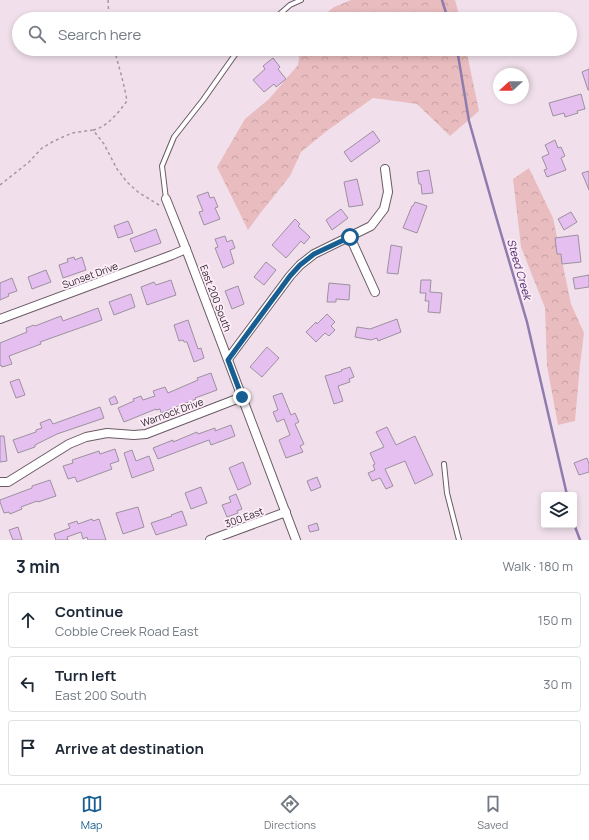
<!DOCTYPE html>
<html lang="en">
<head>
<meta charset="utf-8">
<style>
	:root { --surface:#fff; --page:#f6f6f7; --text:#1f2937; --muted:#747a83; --line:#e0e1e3; --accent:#185e92 }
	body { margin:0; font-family:Manrope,sans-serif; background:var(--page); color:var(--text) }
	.controls { position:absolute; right:12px; bottom:12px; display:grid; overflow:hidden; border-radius:4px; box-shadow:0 2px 6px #0003 }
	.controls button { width:36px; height:36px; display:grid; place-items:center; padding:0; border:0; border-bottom:1px solid var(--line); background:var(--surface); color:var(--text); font:20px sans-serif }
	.compass { position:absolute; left:493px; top:68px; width:36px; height:36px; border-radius:50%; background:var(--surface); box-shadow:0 2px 6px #0003; rotate:249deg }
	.stop { position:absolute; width:12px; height:12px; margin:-9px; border:3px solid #185e92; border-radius:50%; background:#fff }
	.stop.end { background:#185e92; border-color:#fff; box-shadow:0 1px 4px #0008 }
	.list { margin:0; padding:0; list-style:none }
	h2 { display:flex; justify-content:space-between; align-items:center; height:52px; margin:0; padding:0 16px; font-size:17px }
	h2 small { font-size:13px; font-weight:400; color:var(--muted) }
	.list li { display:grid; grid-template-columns:26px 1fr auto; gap:12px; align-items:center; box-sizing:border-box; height:56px; margin:0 8px 8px; padding:0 8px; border:1px solid var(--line); border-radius:4px }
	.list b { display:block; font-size:15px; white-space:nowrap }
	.list p { margin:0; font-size:13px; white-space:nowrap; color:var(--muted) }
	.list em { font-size:13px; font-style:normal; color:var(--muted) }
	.icon { flex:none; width:22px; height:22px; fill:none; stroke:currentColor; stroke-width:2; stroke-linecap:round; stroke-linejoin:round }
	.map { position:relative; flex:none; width:589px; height:540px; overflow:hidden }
	.search { position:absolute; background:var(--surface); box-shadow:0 2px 6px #0003; left:12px; right:12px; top:12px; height:44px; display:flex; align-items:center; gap:10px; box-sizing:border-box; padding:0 14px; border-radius:22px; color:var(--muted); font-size:15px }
	.sheet { height:244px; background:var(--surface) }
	nav { display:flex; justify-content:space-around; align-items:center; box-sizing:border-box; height:56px; border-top:1px solid var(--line); background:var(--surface); font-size:11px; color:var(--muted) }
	nav a { display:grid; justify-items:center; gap:2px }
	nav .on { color:var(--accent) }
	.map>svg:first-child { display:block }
	.forest { fill:url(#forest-crowns) }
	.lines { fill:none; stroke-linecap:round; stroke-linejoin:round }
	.stream { stroke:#8f7caf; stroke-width:2.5 }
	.building { fill:#e5bff0; stroke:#9c919f }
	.service-casing { stroke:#6a5b65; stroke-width:6 }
	.minor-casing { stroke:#6a5b65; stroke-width:10 }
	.path { stroke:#a598a0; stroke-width:1.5; stroke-dasharray:3 3; stroke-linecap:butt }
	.service { stroke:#fff; stroke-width:4 }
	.minor { stroke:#fff; stroke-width:8 }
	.route { stroke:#185e92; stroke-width:5 }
	.labels { text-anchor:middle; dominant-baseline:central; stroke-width:3.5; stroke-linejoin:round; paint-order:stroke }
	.street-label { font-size:10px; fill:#2e282c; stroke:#feedf9 }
	.water-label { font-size:11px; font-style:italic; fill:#472c6c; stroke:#feedf9 }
</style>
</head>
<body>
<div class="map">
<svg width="589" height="540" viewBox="0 0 589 540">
	<defs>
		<pattern id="forest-crowns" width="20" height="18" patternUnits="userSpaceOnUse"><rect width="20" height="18" fill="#e9bcbf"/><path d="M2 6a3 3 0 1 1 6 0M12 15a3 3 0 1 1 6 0" fill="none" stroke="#c8a2a4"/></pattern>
	</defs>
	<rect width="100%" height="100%" fill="#f1e0eb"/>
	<g class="forest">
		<polygon points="351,0 455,0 457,7 460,19 319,19 334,7"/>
		<polygon points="300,49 466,49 479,111 450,136 417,104 373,98 328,130 301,152 290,176 262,211 248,230 217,167 245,119 269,99 298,65"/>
		<polygon points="529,168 553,218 571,304 584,333 580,365 575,421 558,425 547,366 545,308 521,247 513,179"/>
	</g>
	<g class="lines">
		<g class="stream">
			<polyline points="442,0 448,19"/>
			<polyline points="457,49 469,121 495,213 527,322 567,495"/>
			<polyline points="574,524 580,540"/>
		</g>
	</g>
	<g class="building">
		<polygon points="273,58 280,67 278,69 286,79 276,87 274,84 264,92 253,80 265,69 263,66"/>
		<polygon points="589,69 589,90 588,90 582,72"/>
		<polygon points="581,94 585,109 577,111 578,113 565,117 564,113 553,116 549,103"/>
		<polygon points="373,131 380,141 351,162 344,152"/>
		<polygon points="555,140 558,148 561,147 565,156 561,158 566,170 547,177 544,170 547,169 542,157 549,154 545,145"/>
		<polygon points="429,170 433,193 422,194 421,184 419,184 417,172"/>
		<polygon points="589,171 589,190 582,173"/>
		<polygon points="357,179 363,205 349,207 344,182"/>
		<polygon points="208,192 210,198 214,197 218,207 215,208 220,219 204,225 199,212 203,211 197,196"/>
		<polygon points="415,202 427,206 417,233 403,228 412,206 413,206"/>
		<polygon points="341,209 348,218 332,230 326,220"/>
		<polygon points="571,212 577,222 564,230 558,219"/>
		<polygon points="295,219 300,224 298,226 310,237 304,244 301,241 286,258 272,245"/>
		<polygon points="128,221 133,233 118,238 114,226"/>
		<polygon points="156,229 161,243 135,252 130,239"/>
		<polygon points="578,235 581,262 562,264 561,254 557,254 555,238"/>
		<polygon points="225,236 227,242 232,240 235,248 230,250 234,263 223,268 215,248 218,247 215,239"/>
		<polygon points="391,245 402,247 398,274 387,273"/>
		<polygon points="74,257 75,260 82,257 86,270 63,278 59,265 68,262 67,259"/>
		<polygon points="266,262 276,270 264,285 254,277"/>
		<polygon points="46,270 51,282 32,289 28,277"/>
		<polygon points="589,275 589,287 575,289 573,278"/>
		<polygon points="12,278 17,291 8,294 9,296 0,300 0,283"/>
		<polygon points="171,280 176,295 147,305 141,287 154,282 156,285"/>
		<polygon points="421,280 431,280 430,292 442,293 440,313 428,312 429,301 425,301 426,293 420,293"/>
		<polygon points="329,283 350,285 349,300 336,299 336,302 327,302"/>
		<polygon points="238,286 244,304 232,309 225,291"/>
		<polygon points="131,294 135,307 114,315 109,302"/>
		<polygon points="98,308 102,320 40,342 41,344 9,356 12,364 2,367 1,365 0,366 0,343 27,332 26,328 34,325 35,326 61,316 63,321"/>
		<polygon points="327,314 335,322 331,326 335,330 329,336 325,333 316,342 306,332 316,322 317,324"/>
		<polygon points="397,319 401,332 378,341 377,338 371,340 355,337 357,327 370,329"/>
		<polygon points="188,320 198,349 201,348 204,358 194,362 187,342 184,342 183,340 179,341 174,325"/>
		<polygon points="267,347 279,358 262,377 250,367"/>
		<polygon points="350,367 354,377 349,379 350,382 338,386 343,401 334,404 325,376 342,371 341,370"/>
		<polygon points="211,373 217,390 195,398 196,399 161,413 160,409 156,410 156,409 124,422 118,408 134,401 133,399 141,396 143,400 155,396 153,391 165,387 168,393 198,380 197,378"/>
		<polygon points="19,379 25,395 16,398 10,382"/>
		<polygon points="282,393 291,415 295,413 299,422 295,424 304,444 300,446 303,452 286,458 279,440 290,435 284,419 277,422 273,412 278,410 273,396"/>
		<polygon points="115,396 118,403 111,405 109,399"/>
		<polygon points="100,407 104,418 57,434 35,445 35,447 18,453 13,440 36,432 36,430 42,428 40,423 50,419 53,424"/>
		<polygon points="231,425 235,436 211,445 209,440 158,459 153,448 173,440 173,442 197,432 198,434 215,428 215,431"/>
		<polygon points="387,427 396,445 415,436 433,475 415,484 405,461 385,469 393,486 386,489 380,478 372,481 368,473 375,470 373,465 375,464 370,453 384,447 376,432"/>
		<polygon points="0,436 4,436 7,461 0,462"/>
		<polygon points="115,449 119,461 110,464 112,469 77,482 75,477 68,479 63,466 73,463 72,460 99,451 100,454"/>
		<polygon points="132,450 136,461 149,456 154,470 132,478 124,453"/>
		<polygon points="587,458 589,464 589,472 579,475 574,463"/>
		<polygon points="243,462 251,484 238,490 229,468"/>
		<polygon points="317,477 321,487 311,491 307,481"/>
		<polygon points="50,480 56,496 38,502 37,501 21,507 22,509 10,514 9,512 4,513 0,502 0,500 32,488 32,486"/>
		<polygon points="201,487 207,503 191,509 185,493"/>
		<polygon points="236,494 242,509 237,511 238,513 227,517 222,505 231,502 229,497"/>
		<polygon points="138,507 144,527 123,534 116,513"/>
		<polygon points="182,511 187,525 156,535 151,523 172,516 171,515"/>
		<polygon points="92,519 93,521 99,519 106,540 88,540 87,537 83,539 81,532 67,537 68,540 56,540 54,534 70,528 68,524 77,521 78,524"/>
		<polygon points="317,523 319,530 310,532 308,526"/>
		<polygon points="18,527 22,540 13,540 9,530"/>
	</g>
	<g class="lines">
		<defs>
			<g id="service">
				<polyline points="274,19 290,5 301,0"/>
				<polyline points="166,199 162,166 174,137 203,100 239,49"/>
				<polyline points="444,464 447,493 459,540"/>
			</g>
			<g id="minor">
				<polyline points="166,199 186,249 296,540"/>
				<polyline points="350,237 375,292"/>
				<polyline points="0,319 172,255 186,249"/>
				<polyline points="228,359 290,276 300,265 314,254 371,226 384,209 388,192 385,169"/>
				<polyline points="0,482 8,482 69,444 86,437 107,433 134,435 146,434 242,397"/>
				<polyline points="210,540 286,512"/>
			</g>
		</defs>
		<use href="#service" class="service-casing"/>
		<use href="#minor" class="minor-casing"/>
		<g class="path">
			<polyline points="108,0 109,19"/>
			<path d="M 93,130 C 107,127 118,113 127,101 C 124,83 119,67 114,49"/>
			<polyline points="0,185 29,162 42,148 54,141 72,133 93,130 104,144 117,169 127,182 138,192 159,205"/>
		</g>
		<use href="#service" class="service"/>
		<use href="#minor" class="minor"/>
	</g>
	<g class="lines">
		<polyline class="route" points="242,397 228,360 290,276 300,265 314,254 350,237"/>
	</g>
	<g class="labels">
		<g class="street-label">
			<text transform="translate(90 275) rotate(-20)">Sunset Drive</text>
			<text transform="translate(216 298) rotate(69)">East 200 South</text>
			<text transform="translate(172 412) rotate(-20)">Warnock Drive</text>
			<text transform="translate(244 517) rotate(-20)">300 East</text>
		</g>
		<g class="water-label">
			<text transform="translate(520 269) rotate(74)">Steed Creek</text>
		</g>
	</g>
</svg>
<div class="controls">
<button><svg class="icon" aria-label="layers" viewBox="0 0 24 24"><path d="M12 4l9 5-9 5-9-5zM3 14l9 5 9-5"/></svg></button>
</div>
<svg class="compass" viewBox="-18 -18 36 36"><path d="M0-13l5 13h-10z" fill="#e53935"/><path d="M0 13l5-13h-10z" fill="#747a83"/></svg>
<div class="stop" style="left:350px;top:237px"></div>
<div class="stop end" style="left:242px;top:397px"></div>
<div class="search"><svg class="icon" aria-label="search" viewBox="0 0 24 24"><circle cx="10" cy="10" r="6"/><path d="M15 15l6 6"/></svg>Search here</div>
</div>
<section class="sheet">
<h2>3 min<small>Walk · 180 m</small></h2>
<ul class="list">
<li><svg class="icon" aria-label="ahead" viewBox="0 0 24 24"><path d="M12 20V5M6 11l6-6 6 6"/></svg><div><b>Continue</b><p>Cobble Creek Road East</p></div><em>150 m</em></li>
<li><svg class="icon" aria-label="left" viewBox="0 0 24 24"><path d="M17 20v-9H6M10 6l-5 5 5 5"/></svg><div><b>Turn left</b><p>East 200 South</p></div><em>30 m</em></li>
<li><svg class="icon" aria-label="arrive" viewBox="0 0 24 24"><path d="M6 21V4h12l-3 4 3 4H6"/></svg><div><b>Arrive at destination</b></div></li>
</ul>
</section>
<nav>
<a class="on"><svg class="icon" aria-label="map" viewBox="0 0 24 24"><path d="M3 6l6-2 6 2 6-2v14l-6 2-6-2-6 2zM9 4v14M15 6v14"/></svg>Map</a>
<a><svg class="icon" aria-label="directions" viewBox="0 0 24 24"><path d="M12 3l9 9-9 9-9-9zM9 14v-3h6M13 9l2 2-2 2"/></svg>Directions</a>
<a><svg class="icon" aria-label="saved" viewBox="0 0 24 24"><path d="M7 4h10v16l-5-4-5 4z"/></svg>Saved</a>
</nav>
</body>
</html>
